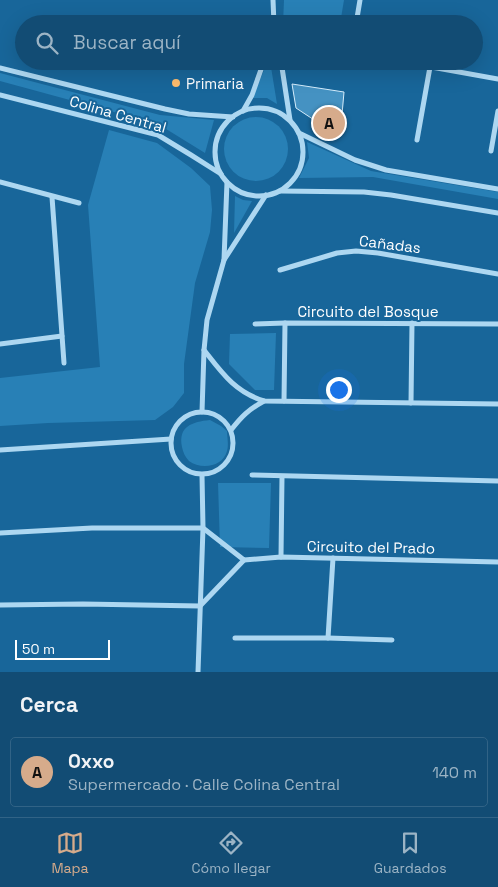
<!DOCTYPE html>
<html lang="es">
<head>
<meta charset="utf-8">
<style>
	:root { --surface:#124c74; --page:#1f567c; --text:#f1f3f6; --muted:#9cb4c5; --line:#316386; --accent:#d6ab8b }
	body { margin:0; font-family:"Space Grotesk",sans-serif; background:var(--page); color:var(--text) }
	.scale { position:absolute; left:15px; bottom:12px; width:95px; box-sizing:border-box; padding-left:5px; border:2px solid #fff; border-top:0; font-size:14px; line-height:18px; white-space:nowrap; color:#fff; -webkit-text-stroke:4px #18669a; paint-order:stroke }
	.you { position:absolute; left:338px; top:389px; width:18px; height:18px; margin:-12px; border:4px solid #fff; border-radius:50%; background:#1a73e8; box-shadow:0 0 0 8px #1a73e833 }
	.badge { display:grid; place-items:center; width:32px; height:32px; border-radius:50%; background:var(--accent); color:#111; font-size:16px; font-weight:700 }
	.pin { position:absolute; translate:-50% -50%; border:2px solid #fff; box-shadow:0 1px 5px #0006 }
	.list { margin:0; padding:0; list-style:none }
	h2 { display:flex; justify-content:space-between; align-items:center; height:65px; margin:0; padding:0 20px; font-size:21px }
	h2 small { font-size:16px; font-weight:400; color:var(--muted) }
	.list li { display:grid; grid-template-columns:32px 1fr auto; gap:15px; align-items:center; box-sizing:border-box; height:70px; margin:0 10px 10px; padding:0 10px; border:1px solid var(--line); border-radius:5px }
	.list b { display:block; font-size:19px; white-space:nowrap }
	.list p { margin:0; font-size:16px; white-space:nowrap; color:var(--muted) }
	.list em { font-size:16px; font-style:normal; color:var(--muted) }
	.icon { flex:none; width:28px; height:28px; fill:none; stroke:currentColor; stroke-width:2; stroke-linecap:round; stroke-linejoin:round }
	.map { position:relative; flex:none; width:498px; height:672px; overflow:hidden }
	.search { position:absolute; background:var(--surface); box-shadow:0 5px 20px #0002; left:15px; right:15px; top:15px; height:55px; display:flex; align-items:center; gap:12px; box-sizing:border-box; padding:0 18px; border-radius:28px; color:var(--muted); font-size:19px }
	.sheet { height:145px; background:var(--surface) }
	nav { display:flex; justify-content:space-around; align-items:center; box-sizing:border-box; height:70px; border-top:1px solid var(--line); background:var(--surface); font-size:14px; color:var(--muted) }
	nav a { display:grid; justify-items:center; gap:2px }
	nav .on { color:var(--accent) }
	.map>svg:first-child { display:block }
	.green { fill:#2880b6 }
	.building { fill:#4592c2; stroke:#d5edfc }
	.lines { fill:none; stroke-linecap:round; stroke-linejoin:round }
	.street { stroke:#add7f1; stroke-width:5 }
	.poi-dot { fill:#ffbd6e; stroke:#18669a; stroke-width:2 }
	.labels { text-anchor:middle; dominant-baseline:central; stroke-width:4; stroke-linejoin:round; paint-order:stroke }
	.poi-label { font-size:15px; fill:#fff; stroke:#18669a; text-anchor:start }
	.street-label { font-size:15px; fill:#fff; stroke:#18669a }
</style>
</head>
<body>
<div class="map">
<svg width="498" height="672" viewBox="0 0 498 672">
	<rect width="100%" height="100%" fill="#18669a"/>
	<g class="green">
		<polygon points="284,0 344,0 340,24 283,24"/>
		<polygon points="268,61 270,61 277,104 267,98 252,98"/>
		<polygon points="0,73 160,115 214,120 205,153 158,124 0,81"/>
		<circle cx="256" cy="149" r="32"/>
		<polygon points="109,130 157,143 191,168 210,186 212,210 210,232 195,283 184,364 184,393 173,407 155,420 48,423 0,426 0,378 100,367 88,205"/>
		<polygon points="307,142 371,171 498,192 498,199 373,177 299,178 309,158"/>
		<polygon points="235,196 243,200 252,201 234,233"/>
		<polygon points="276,333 274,390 255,390 229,364 230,334"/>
		<path d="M 210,420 L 221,426 L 227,431 C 227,437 229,445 227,451 C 223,467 201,470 189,461 C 185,457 183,452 182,447 C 178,426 192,422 210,420 Z"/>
		<polygon points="218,483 271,483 269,548 220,547"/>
	</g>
	<polygon class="building" points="292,84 344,92 340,137 296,108"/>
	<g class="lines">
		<g class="street">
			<polyline points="273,0 274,24"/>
			<polyline points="356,24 360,0"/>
			<polyline points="281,61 290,120"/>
			<polyline points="398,61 498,79"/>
			<polyline points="0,68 165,109 189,114 233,117"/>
			<polyline points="0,95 158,135 191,155 221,174"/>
			<circle cx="259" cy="152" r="44"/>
			<polyline points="243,111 252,95 264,61"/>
			<polyline points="299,133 355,160 386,170 498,189"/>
			<polyline points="417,140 430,67"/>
			<polyline points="491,151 498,111"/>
			<polyline points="0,182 79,203"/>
			<polyline points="280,191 364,192 391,195 498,213"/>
			<polyline points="52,197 64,363"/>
			<polyline points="224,260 266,195"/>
			<polyline points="280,270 337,253 356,251 378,253 498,274"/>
			<polyline points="255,324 285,323"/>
			<polyline points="0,344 62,336"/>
			<path d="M 204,350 C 222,373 235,392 264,401 L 498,404"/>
			<polyline points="284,401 285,323 498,324"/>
			<polyline points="411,403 412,323"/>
			<circle cx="202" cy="443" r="31"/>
			<polyline points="202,412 204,350 207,320 224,260 227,182"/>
			<path d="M 231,430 C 242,416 248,410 264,401"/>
			<polyline points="0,450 171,439"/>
			<polyline points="252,475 498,481"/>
			<polyline points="0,533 92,528 203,528 244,560 281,557 498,562"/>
			<polyline points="281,557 282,477"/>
			<polyline points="0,605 83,604 200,606 244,560"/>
			<polyline points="235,638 328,638 392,640"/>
			<polyline points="328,638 333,558"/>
			<polyline points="198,672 203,528 202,475"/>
		</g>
	</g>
	<circle class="poi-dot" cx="176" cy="83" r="5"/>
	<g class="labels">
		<g class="poi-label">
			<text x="186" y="83">Primaria</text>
		</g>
		<g class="street-label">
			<text transform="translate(118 114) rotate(16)">Colina Central</text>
			<text transform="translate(390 244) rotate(7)">Cañadas</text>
			<text x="368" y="311">Circuito del Bosque</text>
			<text transform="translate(371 547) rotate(1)">Circuito del Prado</text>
		</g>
	</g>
</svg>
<div class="scale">50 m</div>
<div class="you"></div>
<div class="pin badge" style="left:329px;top:123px">A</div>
<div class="search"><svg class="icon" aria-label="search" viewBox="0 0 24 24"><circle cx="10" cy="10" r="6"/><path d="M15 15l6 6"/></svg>Buscar aquí</div>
</div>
<section class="sheet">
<h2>Cerca<small></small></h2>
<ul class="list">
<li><span class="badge">A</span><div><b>Oxxo</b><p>Supermercado · Calle Colina Central</p></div><em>140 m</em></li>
</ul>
</section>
<nav>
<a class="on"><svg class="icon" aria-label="map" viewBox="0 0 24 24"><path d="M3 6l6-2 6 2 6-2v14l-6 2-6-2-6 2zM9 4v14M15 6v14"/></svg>Mapa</a>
<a><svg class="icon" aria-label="directions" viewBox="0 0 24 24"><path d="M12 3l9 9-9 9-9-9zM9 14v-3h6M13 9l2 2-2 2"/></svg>Cómo llegar</a>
<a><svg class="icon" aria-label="saved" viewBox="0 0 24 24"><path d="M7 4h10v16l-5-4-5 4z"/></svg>Guardados</a>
</nav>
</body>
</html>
